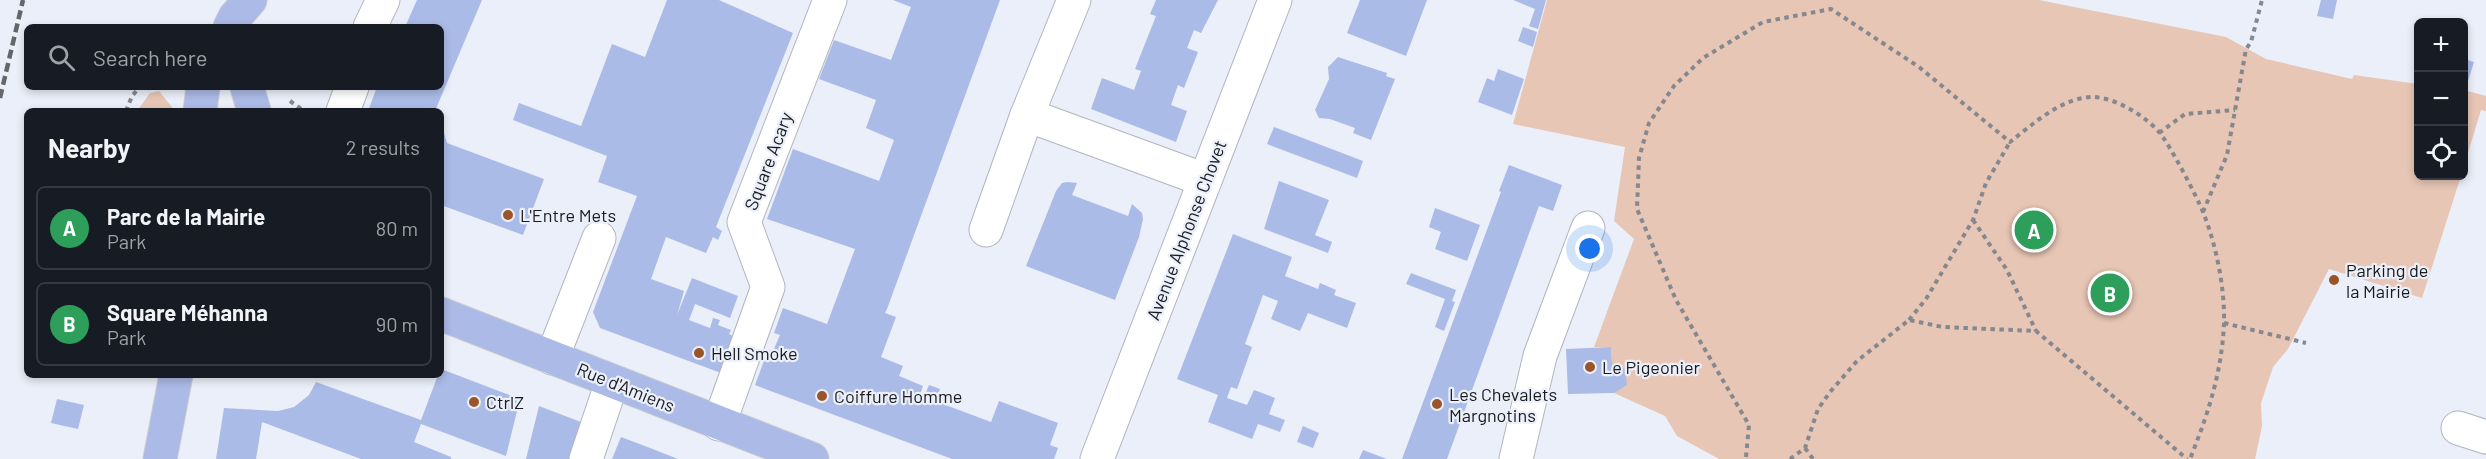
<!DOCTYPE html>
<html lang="en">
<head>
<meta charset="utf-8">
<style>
	:root { --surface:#171b24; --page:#242831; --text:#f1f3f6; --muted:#9ea1a6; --line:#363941; --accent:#9a542a }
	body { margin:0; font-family:Barlow,sans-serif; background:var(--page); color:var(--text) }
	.controls { position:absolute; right:18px; top:18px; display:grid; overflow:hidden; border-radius:9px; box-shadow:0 3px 9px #0003 }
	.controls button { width:54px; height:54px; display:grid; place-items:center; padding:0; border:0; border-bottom:2px solid var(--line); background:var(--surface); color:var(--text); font:30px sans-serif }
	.you { position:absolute; left:1590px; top:249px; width:21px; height:21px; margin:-15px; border:4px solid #fff; border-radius:50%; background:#1a73e8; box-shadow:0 0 0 9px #1a73e833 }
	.badge { display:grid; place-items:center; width:39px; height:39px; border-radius:50%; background:var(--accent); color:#fff; font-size:20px; font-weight:700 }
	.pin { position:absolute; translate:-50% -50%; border:3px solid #fff; box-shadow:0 2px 6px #0006 }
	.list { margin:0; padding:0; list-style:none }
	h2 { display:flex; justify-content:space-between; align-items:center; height:78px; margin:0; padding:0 24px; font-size:26px }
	h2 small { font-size:20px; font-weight:400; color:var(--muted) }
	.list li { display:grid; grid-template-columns:39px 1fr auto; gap:18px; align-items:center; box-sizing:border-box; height:84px; margin:0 12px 12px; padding:0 12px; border:2px solid var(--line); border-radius:9px }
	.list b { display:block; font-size:22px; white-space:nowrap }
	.list p { margin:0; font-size:20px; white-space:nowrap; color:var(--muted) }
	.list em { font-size:20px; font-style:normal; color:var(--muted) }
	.icon { flex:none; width:33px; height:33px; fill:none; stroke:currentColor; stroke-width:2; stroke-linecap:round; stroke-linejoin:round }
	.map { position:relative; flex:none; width:2486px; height:459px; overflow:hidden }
	.search { position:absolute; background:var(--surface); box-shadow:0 3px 9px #0003; left:24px; top:24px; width:420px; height:66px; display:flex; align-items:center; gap:15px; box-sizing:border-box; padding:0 21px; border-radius:9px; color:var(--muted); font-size:22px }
	.panel { position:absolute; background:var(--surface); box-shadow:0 3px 9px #0003; left:24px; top:108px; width:420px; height:270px; border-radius:9px }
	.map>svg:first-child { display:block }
	.green { fill:#e7c6b5 }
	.building { fill:#abbbe7 }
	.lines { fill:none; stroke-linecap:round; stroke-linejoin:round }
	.minor-casing { stroke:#b2b5bf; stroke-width:35 }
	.major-casing { stroke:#cccdcd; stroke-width:35 }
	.path { stroke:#85888e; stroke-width:4; stroke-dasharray:4.5 4.5; stroke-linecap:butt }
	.minor { stroke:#fff; stroke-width:33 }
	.major { stroke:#abbae6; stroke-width:33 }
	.rail { stroke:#64666c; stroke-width:4.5; stroke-dasharray:9 4.5; stroke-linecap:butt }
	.poi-dot { fill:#9a542a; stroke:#ebeff9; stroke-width:2 }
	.labels { text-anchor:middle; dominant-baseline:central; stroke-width:4.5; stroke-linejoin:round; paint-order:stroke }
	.street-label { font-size:18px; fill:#191a1d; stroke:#ebeff9 }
	.poi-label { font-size:18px; fill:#191a1d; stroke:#ebeff9; text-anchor:start }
</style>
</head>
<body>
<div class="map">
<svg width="2486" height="459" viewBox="0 0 2486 459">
	<rect width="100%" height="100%" fill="#ebeff9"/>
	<g class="green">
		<polygon points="1547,0 2039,0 2226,37 2266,59 2352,79 2354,75 2418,84 2418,176 2461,176 2422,298 2329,269 2288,349 2273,367 2261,403 2262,426 2255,459 1719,459 1677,436 1665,416 1614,393 1611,347 1594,347 1634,239 1614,221 1625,147 1513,124"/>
		<polygon points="2464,90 2486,96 2486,111 2481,110 2464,166"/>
		<polygon points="159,91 175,111 137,111 150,93"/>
	</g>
	<g class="building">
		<polygon points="417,0 482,0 435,111 368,111 377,87 441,87 441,27 405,27"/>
		<polygon points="667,0 719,0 793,33 716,227 722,231 718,240 713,237 706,253 666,237 651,279 684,291 677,315 692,278 738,296 730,318 695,304 689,320 710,328 713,318 720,320 718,325 731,330 729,334 733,336 721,373 600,328 593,312 637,196 598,182 607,156 513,120 519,103 581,126 612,44 645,57"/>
		<polygon points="893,0 1000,0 887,309 885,313 896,317 881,357 903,366 899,376 923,386 920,395 924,397 929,385 940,389 935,401 991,422 999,401 1058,423 1050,445 1058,448 1054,459 952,459 755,385 768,350 773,351 780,335 774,333 783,308 827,324 855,249 767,219 793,149 879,181 894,140 866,128 876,100 819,79 834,40 891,60 911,7"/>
		<polygon points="1156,0 1218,0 1201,33 1194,30 1187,48 1198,52 1184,88 1178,85 1171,105 1187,111 1176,142 1091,109 1102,78 1134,90 1141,71 1135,69 1156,16 1150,14"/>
		<polygon points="1360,0 1427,0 1406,56 1347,33"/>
		<polygon points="1513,0 1546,0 1538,29 1529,26 1535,9"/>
		<polygon points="2321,0 2337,0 2333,19 2317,16"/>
		<polygon points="1523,27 1537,32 1533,47 1518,41"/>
		<polygon points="1338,57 1387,73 1386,76 1395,79 1371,140 1353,133 1355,128 1330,119 1319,118 1315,110 1329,79 1328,67"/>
		<polygon points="2464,59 2474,62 2464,94"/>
		<polygon points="1498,69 1524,79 1512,115 1478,102 1487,78 1494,81"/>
		<polygon points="441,123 447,143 544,179 523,235 441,205"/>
		<polygon points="1274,127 1363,161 1357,178 1267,144"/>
		<polygon points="1509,165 1562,185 1553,211 1539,206 1447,459 1402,459 1501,192 1499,191"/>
		<polygon points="1279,181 1329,200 1315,235 1332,242 1328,253 1264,229"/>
		<polygon points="1067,182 1077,183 1072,195 1128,216 1132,204 1142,213 1143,219 1139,237 1115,300 1026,266 1056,191 1062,183"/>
		<polygon points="1435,208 1480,225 1467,261 1435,249 1441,232 1429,227"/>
		<polygon points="1233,234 1292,257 1285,276 1318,289 1320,283 1336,290 1334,295 1356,303 1347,328 1308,313 1300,331 1271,319 1278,301 1263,295 1245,344 1252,347 1237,389 1231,387 1227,398 1247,405 1254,390 1275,398 1269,414 1285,420 1280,432 1258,424 1252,439 1208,422 1218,395 1177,379"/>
		<polygon points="1411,273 1456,290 1452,301 1455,302 1444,331 1435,327 1445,299 1406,284"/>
		<polygon points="1611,347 1612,363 1625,369 1627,385 1614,393 1568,394 1566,349"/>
		<polygon points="441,369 520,399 506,456 421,424 414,442 451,457 451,459 361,459 262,422 256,459 216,459 224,408 278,411 294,407 309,395 316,382 421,420 438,375 441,375"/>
		<polygon points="57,399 84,405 78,429 51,423"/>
		<polygon points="539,406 581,422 572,459 526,459"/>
		<polygon points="1303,426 1319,433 1313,448 1297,442"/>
		<polygon points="621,437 650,448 678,459 612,459"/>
		<polygon points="1363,450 1387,459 1359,459"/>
	</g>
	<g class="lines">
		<defs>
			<g id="minor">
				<polyline points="370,27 383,0"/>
				<polyline points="343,111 352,87"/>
				<polyline points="1027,115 1205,180"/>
				<polyline points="986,230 1027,115 1074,0"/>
				<polyline points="552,358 599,238"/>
				<polyline points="719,424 768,287 744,222 830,0"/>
				<polyline points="2458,428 2486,437"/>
				<polyline points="586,459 612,382"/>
				<polyline points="1097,459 1275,0"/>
				<polyline points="1516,459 1540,356 1588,228"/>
			</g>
			<g id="major">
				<polyline points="230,27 235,17 250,0"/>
				<polyline points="247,87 254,111"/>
				<polyline points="200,111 203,87"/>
				<polyline points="441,314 812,459"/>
				<polyline points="160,459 176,375"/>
			</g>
		</defs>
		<use href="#minor" class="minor-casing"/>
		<use href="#major" class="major-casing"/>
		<g class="path">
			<polyline points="290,101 304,111"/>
			<polyline points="126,111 132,96 140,87"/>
			<polyline points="2159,133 2185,114 2235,110"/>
			<polyline points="2203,212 2227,155 2246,49 2251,42 2262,0"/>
			<polyline points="1973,220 2007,270 2036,331"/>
			<polyline points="1909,320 1926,299 1973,220 1986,183 2010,142"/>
			<polyline points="2224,323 2306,343"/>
			<polyline points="1805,448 1813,459"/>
			<path d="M 1746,457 L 1749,425 L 1676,300 L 1637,209 L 1639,158 L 1649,123 L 1674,86 L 1703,58 L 1763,22 L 1831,9 L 1919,67 L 2010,142 C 2033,124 2061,98 2092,97 C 2115,97 2145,116 2159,132 C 2169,143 2197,197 2203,212 C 2216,244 2225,288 2224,323 C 2222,372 2208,414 2190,459"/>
			<polyline points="1790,459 1805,448 1818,409 1830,392 1857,361 1909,320 1943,327 2036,331 2187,459"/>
		</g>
		<use href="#minor" class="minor"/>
		<use href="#major" class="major"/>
		<polyline class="rail" points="0,98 23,0"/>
	</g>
	<g class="poi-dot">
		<circle cx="508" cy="215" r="6"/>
		<circle cx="2334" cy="280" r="6"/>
		<circle cx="699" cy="353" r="6"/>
		<circle cx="1590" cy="367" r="6"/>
		<circle cx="822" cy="396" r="6"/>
		<circle cx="474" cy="402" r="6"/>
		<circle cx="1437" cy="404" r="6"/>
	</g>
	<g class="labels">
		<g class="street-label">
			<text transform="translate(768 161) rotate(-69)">Square Acary</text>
			<text transform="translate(1186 230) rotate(-69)">Avenue Alphonse Chovet</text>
			<text transform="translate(626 387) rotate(22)">Rue d'Amiens</text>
		</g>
		<g class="poi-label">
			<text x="520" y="215">L'Entre Mets</text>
			<text x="2346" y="270">Parking de<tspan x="2346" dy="21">la Mairie</tspan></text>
			<text x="711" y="353">Hell Smoke</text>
			<text x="1602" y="367">Le Pigeonier</text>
			<text x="1449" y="394">Les Chevalets<tspan x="1449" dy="21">Margnotins</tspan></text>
			<text x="834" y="396">Coiffure Homme</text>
			<text x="486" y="402">CtrlZ</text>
		</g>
	</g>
</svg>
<div class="controls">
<button>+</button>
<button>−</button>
<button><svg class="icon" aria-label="locate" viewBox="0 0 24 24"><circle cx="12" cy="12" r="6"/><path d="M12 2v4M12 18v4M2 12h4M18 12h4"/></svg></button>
</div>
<div class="you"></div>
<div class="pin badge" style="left:2034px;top:230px;background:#2e9e5b">A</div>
<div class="pin badge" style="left:2110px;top:293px;background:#2e9e5b">B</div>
<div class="search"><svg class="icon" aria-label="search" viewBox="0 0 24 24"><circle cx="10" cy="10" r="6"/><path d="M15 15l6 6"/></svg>Search here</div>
<section class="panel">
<h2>Nearby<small>2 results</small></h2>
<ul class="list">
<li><span class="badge" style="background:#2e9e5b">A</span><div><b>Parc de la Mairie</b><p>Park</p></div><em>80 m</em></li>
<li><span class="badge" style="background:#2e9e5b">B</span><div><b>Square Méhanna</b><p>Park</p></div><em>90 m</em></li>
</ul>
</section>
</div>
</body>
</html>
